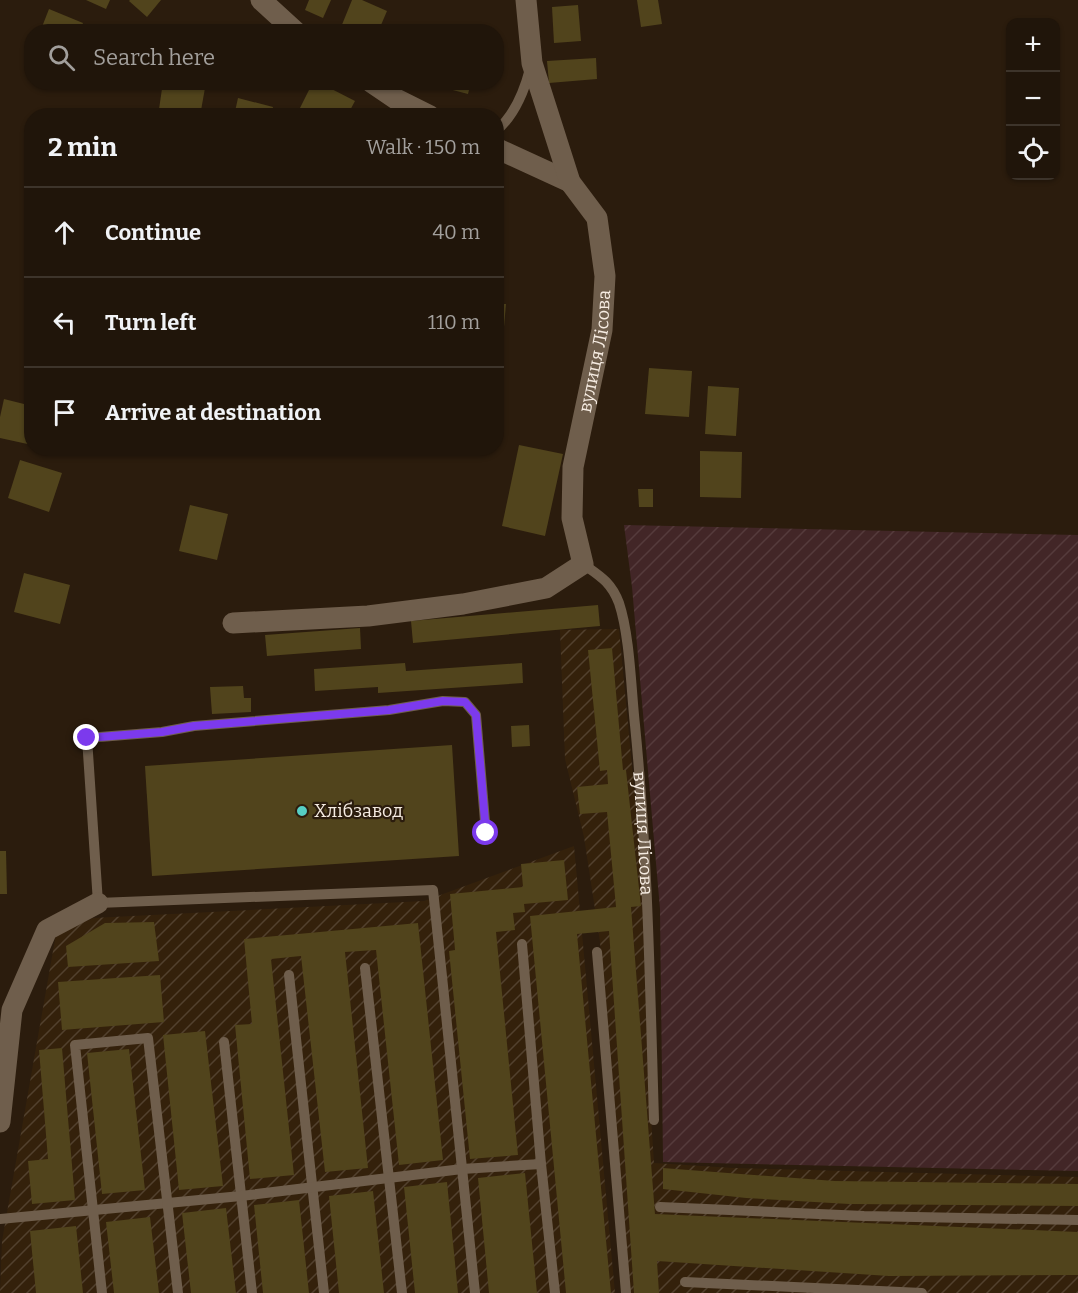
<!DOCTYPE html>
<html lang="en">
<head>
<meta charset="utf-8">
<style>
	:root { --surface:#20150a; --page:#2d2218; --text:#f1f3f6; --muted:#a29f9c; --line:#3d342b }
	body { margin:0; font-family:Bitter,serif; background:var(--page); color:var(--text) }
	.controls { position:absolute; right:18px; top:18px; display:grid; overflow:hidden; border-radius:12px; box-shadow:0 2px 4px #0004 }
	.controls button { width:54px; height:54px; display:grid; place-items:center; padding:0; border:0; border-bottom:2px solid var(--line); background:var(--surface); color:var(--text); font:30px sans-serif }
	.stop { position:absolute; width:18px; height:18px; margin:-14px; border:4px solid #7c3aed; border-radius:50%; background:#fff }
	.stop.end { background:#7c3aed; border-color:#fff; box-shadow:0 2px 6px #0008 }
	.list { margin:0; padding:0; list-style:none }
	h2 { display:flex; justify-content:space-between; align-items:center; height:78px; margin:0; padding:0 24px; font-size:26px }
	h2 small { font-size:20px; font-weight:400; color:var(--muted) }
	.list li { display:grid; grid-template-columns:39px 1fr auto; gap:18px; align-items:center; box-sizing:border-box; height:90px; padding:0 24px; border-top:2px solid var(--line) }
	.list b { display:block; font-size:22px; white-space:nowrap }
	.list em { font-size:20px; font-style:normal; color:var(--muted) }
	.icon { flex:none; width:33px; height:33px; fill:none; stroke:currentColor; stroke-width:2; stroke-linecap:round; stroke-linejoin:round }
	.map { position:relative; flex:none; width:1078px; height:1293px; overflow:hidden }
	.search { position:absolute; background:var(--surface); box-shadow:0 2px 4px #0004; left:24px; top:24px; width:480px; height:66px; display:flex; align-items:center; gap:15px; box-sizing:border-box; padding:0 21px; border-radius:24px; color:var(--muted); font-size:22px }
	.panel { position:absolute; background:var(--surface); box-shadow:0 2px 4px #0004; left:24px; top:108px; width:480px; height:348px; border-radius:24px }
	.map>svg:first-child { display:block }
	.industrial { fill:url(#industrial-furrows) }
	.garden { fill:url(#garden-furrows) }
	.building { fill:#51441c }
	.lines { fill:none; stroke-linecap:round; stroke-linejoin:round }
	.service { stroke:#6f5e4c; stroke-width:10 }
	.minor { stroke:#6f5e4c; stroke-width:21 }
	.route { stroke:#7c3aed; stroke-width:8 }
	.poi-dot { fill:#56cec3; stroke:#2b1c0d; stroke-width:2 }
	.labels { text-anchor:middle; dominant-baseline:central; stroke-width:4.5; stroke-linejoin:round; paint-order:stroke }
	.street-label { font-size:18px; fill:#f6ece2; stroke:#2b1c0d }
	.poi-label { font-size:18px; fill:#f6ece2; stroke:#2b1c0d; text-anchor:start }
</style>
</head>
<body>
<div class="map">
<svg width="1078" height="1293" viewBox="0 0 1078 1293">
	<defs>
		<pattern id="industrial-furrows" width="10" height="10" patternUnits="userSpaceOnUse" patternTransform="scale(1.5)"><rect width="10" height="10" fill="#34210b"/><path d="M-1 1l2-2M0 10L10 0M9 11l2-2" fill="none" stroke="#52412e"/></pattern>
		<pattern id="garden-furrows" width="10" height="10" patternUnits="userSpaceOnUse" patternTransform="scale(1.5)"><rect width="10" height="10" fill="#422627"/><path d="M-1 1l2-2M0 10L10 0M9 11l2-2" fill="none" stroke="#553b3c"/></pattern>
	</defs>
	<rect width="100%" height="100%" fill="#2b1c0d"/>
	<g class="industrial">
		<polygon points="619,629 637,819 646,951 648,1072 654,1163 733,1168 1078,1177 1078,1293 629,1293 600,942 584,837 565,759 560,630"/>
		<polygon points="574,846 615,1293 0,1293 2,1241 56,934 93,918 424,901"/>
	</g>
	<polygon class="garden" points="624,525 1078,535 1078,1171 663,1162 660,909 632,587"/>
	<g class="building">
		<polygon points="86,0 110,0 106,9"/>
		<polygon points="130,0 161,0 147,17 129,1"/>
		<polygon points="309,0 331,0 323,18 305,10"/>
		<polygon points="352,0 362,0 387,11 378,32 339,32"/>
		<polygon points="637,0 658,0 662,24 641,27"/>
		<polygon points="578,5 581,41 554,43 552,7"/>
		<polygon points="49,9 83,23 79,32 40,32"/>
		<polygon points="596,58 597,79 549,83 547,61"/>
		<polygon points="163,82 205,88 200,116 158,116"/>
		<polygon points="313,82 318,82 355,101 347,116 296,116"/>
		<polygon points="446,82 471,82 468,94 445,88"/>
		<polygon points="238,98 273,107 271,116 234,116"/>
		<polygon points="496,304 506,304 504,327 496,327"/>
		<polygon points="649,368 692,371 689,417 645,414"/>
		<polygon points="708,386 739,388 736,436 705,434"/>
		<polygon points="4,399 32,406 32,445 0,438 0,417"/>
		<polygon points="519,445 563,454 545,536 502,526"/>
		<polygon points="700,451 742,452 741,498 700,497"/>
		<polygon points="20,460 62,473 49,512 8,498"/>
		<polygon points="638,489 653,489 653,507 639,507"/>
		<polygon points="190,505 228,514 217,560 179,551"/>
		<polygon points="24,573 70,585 60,624 14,612"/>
		<polygon points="598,605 600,626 413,643 411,621"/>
		<polygon points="360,628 361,649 267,656 265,635"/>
		<polygon points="612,648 623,770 626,770 641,906 631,907 655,1214 1078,1232 1078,1275 889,1276 657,1261 659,1293 634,1293 609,931 577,934 611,1293 566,1293 530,916 616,907 607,812 580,814 577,787 608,784 607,770 600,771 588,650"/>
		<polygon points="405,663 406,671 522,663 523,683 378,693 378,687 315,691 314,669"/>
		<polygon points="243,686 244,698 251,698 251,712 212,714 210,687"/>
		<polygon points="529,725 530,746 512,747 511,726"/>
		<polygon points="452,745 459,856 152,876 145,766"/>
		<polygon points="0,851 6,851 7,894 0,894"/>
		<polygon points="564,860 568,900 524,904 525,912 513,913 515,930 496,932 518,1155 470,1159 449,951 455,950 450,894 523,887 521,864"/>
		<polygon points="154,922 159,961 68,967 66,946 105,923"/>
		<polygon points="418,923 443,1160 399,1165 376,950 345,952 368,1168 325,1172 301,956 271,959 294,1175 250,1179 235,1025 252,1024 244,939"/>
		<polygon points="160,975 164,1022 62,1030 58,982"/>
		<polygon points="205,1031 223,1186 179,1190 163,1035"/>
		<polygon points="62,1048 75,1200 32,1204 28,1161 48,1159 39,1050"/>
		<polygon points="129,1049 145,1190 102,1194 87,1053"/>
		<polygon points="663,1168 835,1181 1078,1184 1078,1206 849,1204 746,1198 663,1189"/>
		<polygon points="525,1173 537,1293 489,1293 478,1178"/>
		<polygon points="447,1182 458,1293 415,1293 404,1187"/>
		<polygon points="373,1191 384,1293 339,1293 329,1196"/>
		<polygon points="299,1200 309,1293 263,1293 254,1205"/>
		<polygon points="226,1208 236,1293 191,1293 182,1213"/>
		<polygon points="150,1217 159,1293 114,1293 106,1222"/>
		<polygon points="76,1226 83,1293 36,1293 30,1231"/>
	</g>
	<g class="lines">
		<g class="service">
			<path d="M 496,131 C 514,116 524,92 530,69"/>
			<path id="s1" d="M 583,564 C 600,576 611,582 619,603 C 630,636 631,689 635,725 C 648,856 650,989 654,1120"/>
			<polyline points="522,944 541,1164 555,1293"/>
			<polyline points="597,952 626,1293"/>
			<polyline points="365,968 402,1293"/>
			<polyline points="289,975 324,1293"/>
			<polyline points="224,1042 252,1293"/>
			<polyline points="660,1207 864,1216 1078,1220"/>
			<polyline points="0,1219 241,1196 462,1169 541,1164"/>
			<polyline points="685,1282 922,1293"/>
			<polyline points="102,1293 75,1045 148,1038 178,1293"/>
			<polyline points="475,1293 433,890 98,903 87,738 162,732 194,726 389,710 443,701 465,702 476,715 486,833"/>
		</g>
		<g class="minor">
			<polyline points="261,0 296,32"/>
			<polyline points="371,82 396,99 430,116"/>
			<polyline points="496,148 570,182"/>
			<path id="s2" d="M 233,623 L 368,616 L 463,604 L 546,588 L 583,564 L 572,518 L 573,467 L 602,330 L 605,276 L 597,218 L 570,182 L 532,63 L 526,0"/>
			<polyline points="0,1122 12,1010 47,930 98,903"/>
		</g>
	</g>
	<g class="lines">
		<polyline class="route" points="87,738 162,732 194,726 389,710 443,701 465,702 476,715 486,833"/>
	</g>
	<circle class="poi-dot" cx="302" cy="811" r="6"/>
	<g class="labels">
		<g class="street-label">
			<text stroke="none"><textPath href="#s2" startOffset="576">вулиця Лісова</textPath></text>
			<text stroke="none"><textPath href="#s1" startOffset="286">вулиця Лісова</textPath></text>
		</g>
		<g class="poi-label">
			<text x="314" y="811">Хлібзавод</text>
		</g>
	</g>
</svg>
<div class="controls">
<button>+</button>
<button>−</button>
<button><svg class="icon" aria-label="locate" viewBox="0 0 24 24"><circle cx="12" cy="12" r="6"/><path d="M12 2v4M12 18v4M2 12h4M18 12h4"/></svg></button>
</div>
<div class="stop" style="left:486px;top:833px"></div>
<div class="stop end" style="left:87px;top:738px"></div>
<div class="search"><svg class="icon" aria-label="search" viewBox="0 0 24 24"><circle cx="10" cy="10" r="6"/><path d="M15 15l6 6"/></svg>Search here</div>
<section class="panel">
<h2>2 min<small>Walk · 150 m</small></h2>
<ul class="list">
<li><svg class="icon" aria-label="ahead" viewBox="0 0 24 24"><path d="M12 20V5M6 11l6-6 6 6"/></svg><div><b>Continue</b></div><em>40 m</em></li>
<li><svg class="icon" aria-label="left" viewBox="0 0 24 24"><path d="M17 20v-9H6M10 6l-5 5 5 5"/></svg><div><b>Turn left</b></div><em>110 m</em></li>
<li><svg class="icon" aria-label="arrive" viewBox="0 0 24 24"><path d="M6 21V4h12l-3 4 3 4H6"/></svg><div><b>Arrive at destination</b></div></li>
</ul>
</section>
</div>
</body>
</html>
